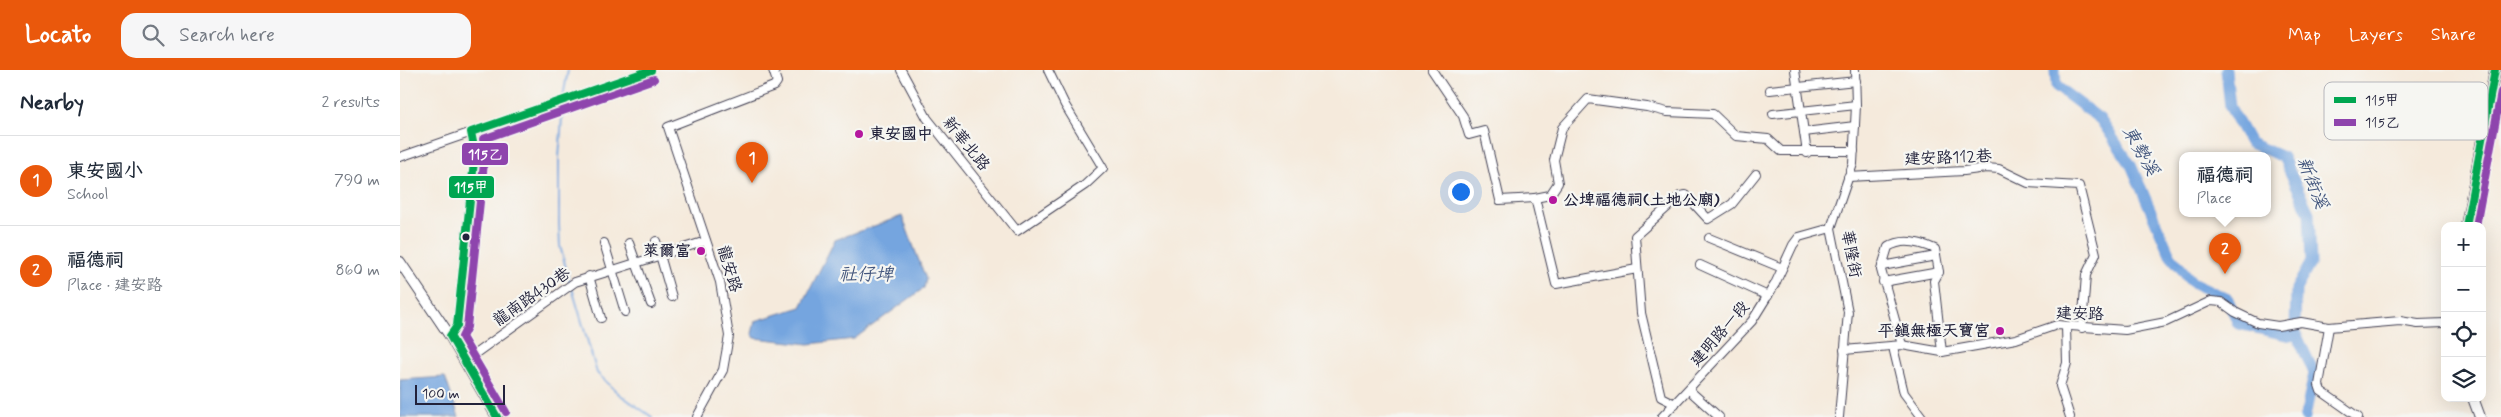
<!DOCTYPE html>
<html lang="en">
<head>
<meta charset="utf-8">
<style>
	:root { --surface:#fff; --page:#f6f6f7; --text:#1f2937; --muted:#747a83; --line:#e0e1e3; --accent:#ea580c }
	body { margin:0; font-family:Mynerve,"LXGW WenKai TC",sans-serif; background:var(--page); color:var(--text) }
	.controls { position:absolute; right:15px; bottom:15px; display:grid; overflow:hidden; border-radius:10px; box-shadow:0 5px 20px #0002 }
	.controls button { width:45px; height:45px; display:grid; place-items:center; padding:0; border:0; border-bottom:1px solid var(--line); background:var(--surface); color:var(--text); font:25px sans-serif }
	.scale { position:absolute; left:15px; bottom:12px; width:90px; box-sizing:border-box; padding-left:5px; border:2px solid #22223b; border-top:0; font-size:14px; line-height:18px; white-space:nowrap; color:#22223b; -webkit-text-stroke:4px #f6f6f2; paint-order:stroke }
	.you { position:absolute; left:1060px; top:121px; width:18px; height:18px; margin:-12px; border:4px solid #fff; border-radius:50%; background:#1a73e8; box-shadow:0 0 0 8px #1a73e833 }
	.badge { display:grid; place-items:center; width:32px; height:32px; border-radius:50%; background:var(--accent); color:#fff; font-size:16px; font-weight:700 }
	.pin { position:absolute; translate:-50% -41px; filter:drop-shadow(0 1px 2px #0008) }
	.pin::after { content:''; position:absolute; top:26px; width:18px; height:15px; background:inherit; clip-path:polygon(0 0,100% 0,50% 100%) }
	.popup { position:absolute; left:1779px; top:82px; width:92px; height:65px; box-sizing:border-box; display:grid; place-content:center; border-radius:10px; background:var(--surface); filter:drop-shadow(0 1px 4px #0005); font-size:16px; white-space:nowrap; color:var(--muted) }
	.popup b { font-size:19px; color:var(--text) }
	.popup::after { content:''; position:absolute; left:50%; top:100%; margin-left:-10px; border:10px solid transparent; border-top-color:var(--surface) }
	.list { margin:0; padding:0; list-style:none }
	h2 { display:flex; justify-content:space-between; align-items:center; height:65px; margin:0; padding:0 20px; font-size:21px }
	h2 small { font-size:16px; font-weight:400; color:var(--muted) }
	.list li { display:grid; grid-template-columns:32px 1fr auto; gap:15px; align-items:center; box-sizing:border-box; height:90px; padding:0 20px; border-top:1px solid var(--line) }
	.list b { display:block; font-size:19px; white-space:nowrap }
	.list p { margin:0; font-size:16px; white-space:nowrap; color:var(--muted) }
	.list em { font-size:16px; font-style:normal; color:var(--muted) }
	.icon { flex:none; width:28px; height:28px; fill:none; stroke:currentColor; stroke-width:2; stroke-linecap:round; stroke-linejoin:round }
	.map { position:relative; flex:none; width:2101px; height:347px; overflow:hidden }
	header { display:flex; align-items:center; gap:30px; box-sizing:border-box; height:70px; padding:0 25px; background:var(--accent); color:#fff }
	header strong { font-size:24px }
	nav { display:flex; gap:28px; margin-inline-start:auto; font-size:18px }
	.search { width:350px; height:45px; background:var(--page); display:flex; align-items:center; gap:12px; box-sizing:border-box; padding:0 18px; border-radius:15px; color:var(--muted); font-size:19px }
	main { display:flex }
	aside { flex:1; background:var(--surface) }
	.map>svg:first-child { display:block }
	.water { fill:#75a5df; stroke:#4c648d }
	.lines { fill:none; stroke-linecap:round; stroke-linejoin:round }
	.stream { stroke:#75a5df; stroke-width:2 }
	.river { stroke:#75a5df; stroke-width:11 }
	.minor-casing { stroke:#424053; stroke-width:10 }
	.major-casing { stroke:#424053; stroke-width:12 }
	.minor { stroke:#fff; stroke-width:8 }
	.major { stroke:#fff; stroke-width:10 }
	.bus-1-casing { stroke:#f6f6f2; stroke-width:11 }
	.bus-2-casing { stroke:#f6f6f2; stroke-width:11 }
	.bus-1 { stroke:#00a651; stroke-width:8 }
	.bus-2 { stroke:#8e44ad; stroke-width:8 }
	.poi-dot { fill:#b5179e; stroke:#f6f6f2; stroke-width:2 }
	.bus-dot { fill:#22223b; stroke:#f6f6f2; stroke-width:2 }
	.labels { text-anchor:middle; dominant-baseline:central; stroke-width:4.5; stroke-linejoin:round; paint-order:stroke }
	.poi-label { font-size:16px; font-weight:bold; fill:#22223b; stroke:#f6f6f2; text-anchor:start }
	.street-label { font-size:16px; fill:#22223b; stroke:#f6f6f2 }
	.water-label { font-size:18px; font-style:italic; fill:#43567d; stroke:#f6f6f2 }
	.key { fill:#f6f6f2; stroke:#b6b6bb; stroke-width:1 }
	.key-label { font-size:14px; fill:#22223b }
	.line-badge { stroke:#f6f6f2; stroke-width:2 }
	.badge-label { font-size:14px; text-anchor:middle; font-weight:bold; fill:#fff }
</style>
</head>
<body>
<header>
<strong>Locato</strong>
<div class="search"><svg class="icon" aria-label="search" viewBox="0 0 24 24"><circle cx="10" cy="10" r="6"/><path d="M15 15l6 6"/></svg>Search here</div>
<nav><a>Map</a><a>Layers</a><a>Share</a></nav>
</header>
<main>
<aside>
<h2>Nearby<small>2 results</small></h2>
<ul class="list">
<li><span class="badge">1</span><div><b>東安國小</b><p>School</p></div><em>790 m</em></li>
<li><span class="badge">2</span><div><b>福德祠</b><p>Place · 建安路</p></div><em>860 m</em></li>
</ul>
</aside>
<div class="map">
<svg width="2101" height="347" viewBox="0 0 2101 347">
	<rect width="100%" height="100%" fill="#f6f6f2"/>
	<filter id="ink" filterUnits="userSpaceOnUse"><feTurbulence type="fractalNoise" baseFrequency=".02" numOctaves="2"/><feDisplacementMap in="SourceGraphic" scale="10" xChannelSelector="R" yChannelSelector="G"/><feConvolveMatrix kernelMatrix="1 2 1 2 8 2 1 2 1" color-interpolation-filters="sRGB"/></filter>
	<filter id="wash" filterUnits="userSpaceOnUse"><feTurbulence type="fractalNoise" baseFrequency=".0096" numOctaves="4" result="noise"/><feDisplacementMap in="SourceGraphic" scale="20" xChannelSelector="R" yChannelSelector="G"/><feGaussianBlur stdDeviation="1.12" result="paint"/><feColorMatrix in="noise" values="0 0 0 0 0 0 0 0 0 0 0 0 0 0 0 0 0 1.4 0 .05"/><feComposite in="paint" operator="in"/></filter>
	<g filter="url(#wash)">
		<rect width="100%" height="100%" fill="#f5eadc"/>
		<g class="water">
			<polygon points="502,146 526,209 524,218 454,269 409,274 355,268 352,264 355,251 401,237 435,170"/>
			<polygon points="45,307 59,347 0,347 0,310"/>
		</g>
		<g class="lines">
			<g class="stream">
				<polyline points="163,27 168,0"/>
				<polyline points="163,34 159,88 159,155 160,176 170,213"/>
				<polyline points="172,218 197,303 219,324 252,347"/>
			</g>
			<g class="river">
				<polyline points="1655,0 1656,16 1700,49 1731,95 1770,185 1792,212 1828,229 1838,254 1890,266 1895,261"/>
				<polyline points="1826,0 1830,37 1850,73 1883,87 1909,143 1911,192 1896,219 1895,261 1914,303 1905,347"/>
			</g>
		</g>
	</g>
	<g filter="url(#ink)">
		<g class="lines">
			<defs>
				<g id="minor">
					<polyline points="501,0 527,48 617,161 685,115 703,98 665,35 648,0"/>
					<polyline points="1032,0 1063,46 1069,65 1084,61 1100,130 1135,128 1156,214 1237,199"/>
					<polyline points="1395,0 1407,83"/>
					<polyline points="1370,20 1456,11"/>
					<polyline points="1373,44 1456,35"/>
					<polyline points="1404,62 1455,56"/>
					<polyline points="0,87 251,0"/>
					<polyline points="1448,107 1564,101 1586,98 1599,99 1628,113 1679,116 1696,184 1686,205 1682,258"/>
					<polyline points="1135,128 1150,125 1158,113 1154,90 1162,58 1188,29 1247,37 1267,42 1313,44 1336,66 1368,69 1381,81 1454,81"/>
					<polyline points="1309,168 1382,198"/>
					<polyline points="256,171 272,227"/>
					<polyline points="204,173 225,242"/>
					<polyline points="229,173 251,234"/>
					<polyline points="1300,195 1368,226"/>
					<polyline points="1482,196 1536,186"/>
					<polyline points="189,206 201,248"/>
					<polyline points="1483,212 1539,202"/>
					<polyline points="1666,256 1667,293 1660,316 1670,347"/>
					<polyline points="1929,257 1919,315 1921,321 1958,347"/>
					<polyline points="50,266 57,256 75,82 71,62"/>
					<path d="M 1502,275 L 1481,200 L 1488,177 C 1502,168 1520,172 1535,179 L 1539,202 L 1534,211 L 1542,282"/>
					<polyline points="1493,277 1504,323 1522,347"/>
					<polyline points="1444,280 1502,275 1542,282 1616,269 1657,255 1725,260 1766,252 1811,231 1821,232 1835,242 1858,253 1878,256 1901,252 1929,257 2000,251 2018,254 2045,253"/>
					<polyline points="65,291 175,212 306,171"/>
					<polyline points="1289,320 1319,347"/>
					<polyline points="1275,334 1261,327 1241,243 1235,166 1280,126 1286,125 1308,149 1332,134 1356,104"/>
					<polyline points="297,347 323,300 329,266 320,212 268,57 374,16 377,12 373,0"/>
					<polyline points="1262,347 1352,251 1375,214 1393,175 1399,167 1431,158"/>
					<polyline points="1439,347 1448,242 1431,158 1453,94 1456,35 1455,0"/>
				</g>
				<g id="major">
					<polyline points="2066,156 2095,0"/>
					<polyline points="0,192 50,266 97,347"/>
					<polyline points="2073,328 2080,347"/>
				</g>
			</defs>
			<use href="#minor" class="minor-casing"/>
			<use href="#major" class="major-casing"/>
			<use href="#minor" class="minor"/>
			<use href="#major" class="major"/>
			<defs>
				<g id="bus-1">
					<polyline points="2066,156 2095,0"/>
					<polyline points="97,347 50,266 57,256 75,82 71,62 251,0"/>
				</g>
				<g id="bus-2">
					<polyline points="2076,156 2101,22"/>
					<polyline points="106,342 62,267 67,257 85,83 83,69 254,9"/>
				</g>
			</defs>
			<use href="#bus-1" class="bus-1-casing"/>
			<use href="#bus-2" class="bus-2-casing"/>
			<use href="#bus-1" class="bus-1"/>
			<use href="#bus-2" class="bus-2"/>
		</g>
	</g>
	<g class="poi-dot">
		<circle cx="459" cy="64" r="5"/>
		<circle cx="1153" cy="130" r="5"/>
		<circle cx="301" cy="181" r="5"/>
		<circle cx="1600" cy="261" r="5"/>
	</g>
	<circle class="bus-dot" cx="66" cy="167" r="4.5"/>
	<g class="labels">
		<g class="poi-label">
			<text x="469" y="64">東安國中</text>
			<text x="1163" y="130">公埤福德祠(土地公廟)</text>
			<text x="291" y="181" text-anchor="end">萊爾富</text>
			<text x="1590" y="261" text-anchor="end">平鎮無極天寶宮</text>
		</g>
		<g class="street-label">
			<text transform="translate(566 74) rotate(51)">新華北路</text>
			<text transform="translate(1548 88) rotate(-2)">建安路112巷</text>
			<text transform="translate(1451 184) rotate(79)">華隆街</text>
			<text transform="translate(329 199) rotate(73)">龍安路</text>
			<text transform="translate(132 227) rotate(-35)">龍南路430巷</text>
			<text transform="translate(1680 244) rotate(2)">建安路</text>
			<text transform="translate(1320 264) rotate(-49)">建明路一段</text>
		</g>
		<g class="water-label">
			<text transform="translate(1740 81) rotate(60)">東勢溪</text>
			<text transform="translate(1912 113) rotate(68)">新街溪</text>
			<text x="466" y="205">社仔埤</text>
		</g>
	</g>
	<rect x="1924" y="12" width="164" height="58" rx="8" class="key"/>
	<rect x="1934" y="27" width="22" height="6" fill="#00a651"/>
	<rect x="1934" y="49" width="22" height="7" fill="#8e44ad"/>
	<g class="key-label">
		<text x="1965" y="35">115甲</text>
		<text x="1965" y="57">115乙</text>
	</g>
	<g class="line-badge">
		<rect x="61" y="72" width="48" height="24" rx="5" fill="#8e44ad"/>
		<rect x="48" y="105" width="47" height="24" rx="5" fill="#00a651"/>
	</g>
	<g class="badge-label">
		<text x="85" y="89">115乙</text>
		<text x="71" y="122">115甲</text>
	</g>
</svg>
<div class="controls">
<button>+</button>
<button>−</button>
<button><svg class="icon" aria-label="locate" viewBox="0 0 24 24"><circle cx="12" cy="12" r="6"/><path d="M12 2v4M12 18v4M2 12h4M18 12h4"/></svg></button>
<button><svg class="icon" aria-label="layers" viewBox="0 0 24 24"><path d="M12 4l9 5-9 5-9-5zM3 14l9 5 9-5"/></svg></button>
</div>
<div class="scale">100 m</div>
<div class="you"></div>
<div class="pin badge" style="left:352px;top:113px">1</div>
<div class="pin badge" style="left:1825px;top:204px">2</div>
<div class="popup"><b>福德祠</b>Place</div>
</div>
</main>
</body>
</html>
